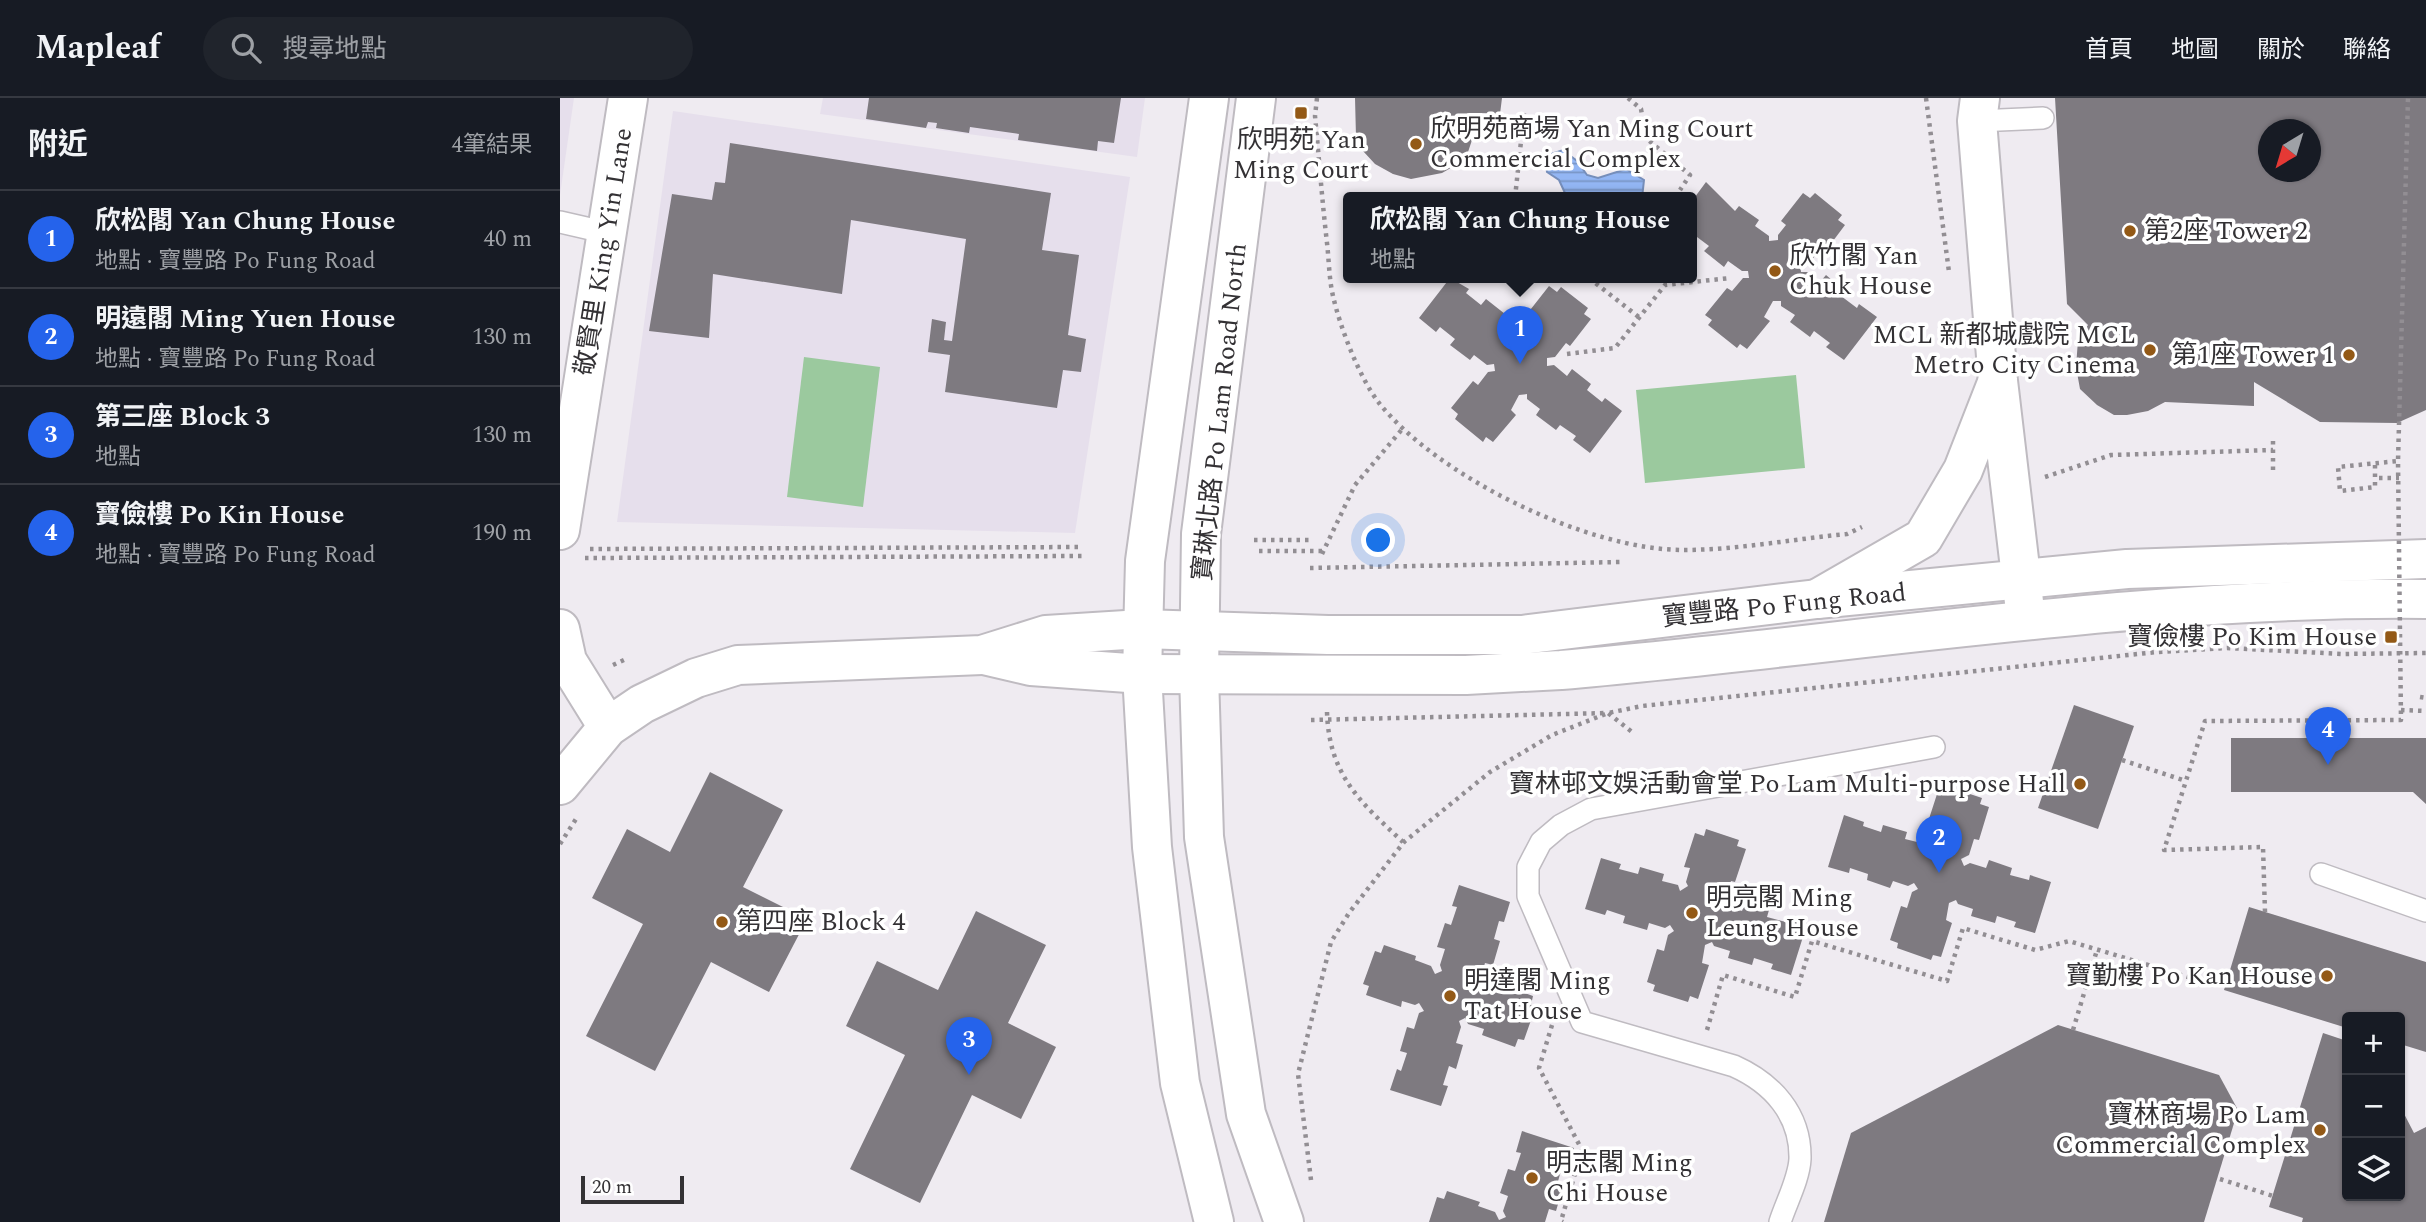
<!DOCTYPE html>
<html lang="zh-TW">
<head>
<meta charset="utf-8">
<style>
	:root { --surface:#171b24; --page:#20242c; --text:#f1f3f6; --muted:#9ea1a6; --line:#363941; --accent:#2563eb }
	body { margin:0; font-family:Spectral,"Noto Sans TC",serif; background:var(--page); color:var(--text) }
	.controls { position:absolute; right:21px; bottom:21px; display:grid; overflow:hidden; border-radius:7px; box-shadow:0 2px 5px #0004 }
	.controls button { width:63px; height:63px; display:grid; place-items:center; padding:0; border:0; border-bottom:2px solid var(--line); background:var(--surface); color:var(--text); font:35px sans-serif }
	.compass { position:absolute; left:1698px; top:21px; width:63px; height:63px; border-radius:50%; background:var(--surface); box-shadow:0 2px 5px #0004; rotate:218deg }
	.scale { position:absolute; left:21px; bottom:18px; width:103px; box-sizing:border-box; padding-left:7px; border:4px solid #333134; border-top:0; font-size:19px; line-height:24px; white-space:nowrap; color:#333134; -webkit-text-stroke:5px #fff; paint-order:stroke }
	.you { position:absolute; left:819px; top:443px; width:24px; height:24px; margin:-18px; border:5px solid #fff; border-radius:50%; background:#1a73e8; box-shadow:0 0 0 10px #1a73e833 }
	.badge { display:grid; place-items:center; width:46px; height:46px; border-radius:50%; background:var(--accent); color:#fff; font-size:23px; font-weight:700 }
	.pin { position:absolute; translate:-50% -58px; filter:drop-shadow(0 2px 4px #0008) }
	.pin::after { content:''; position:absolute; top:37px; width:24px; height:21px; background:inherit; clip-path:polygon(0 0,100% 0,50% 100%) }
	.popup { position:absolute; left:783px; top:94px; width:354px; height:91px; box-sizing:border-box; display:grid; place-content:center; border-radius:7px; background:var(--surface); filter:drop-shadow(0 2px 5px #0005); font-size:23px; white-space:nowrap; color:var(--muted) }
	.popup b { font-size:26px; color:var(--text) }
	.popup::after { content:''; position:absolute; left:50%; top:100%; margin-left:-14px; border:14px solid transparent; border-top-color:var(--surface) }
	.list { margin:0; padding:0; list-style:none }
	h2 { display:flex; justify-content:space-between; align-items:center; height:91px; margin:0; padding:0 28px; font-size:30px }
	h2 small { font-size:23px; font-weight:400; color:var(--muted) }
	.list li { display:grid; grid-template-columns:46px 1fr auto; gap:21px; align-items:center; box-sizing:border-box; height:98px; padding:0 28px; border-top:2px solid var(--line) }
	.list b { display:block; font-size:26px; white-space:nowrap }
	.list p { margin:0; font-size:23px; white-space:nowrap; color:var(--muted) }
	.list em { font-size:23px; font-style:normal; color:var(--muted) }
	.icon { flex:none; width:38px; height:38px; fill:none; stroke:currentColor; stroke-width:2; stroke-linecap:round; stroke-linejoin:round }
	.map { position:relative; flex:none; width:1866px; height:1124px; overflow:hidden }
	header { display:flex; align-items:center; gap:42px; box-sizing:border-box; height:98px; padding:0 35px; background:var(--surface); border-bottom:2px solid var(--line) }
	header strong { font-size:33px }
	nav { display:flex; gap:38px; margin-inline-start:auto; font-size:24px }
	.search { width:490px; height:63px; background:var(--page); display:flex; align-items:center; gap:18px; box-sizing:border-box; padding:0 24px; border-radius:38px; color:var(--muted); font-size:26px }
	main { display:flex }
	aside { flex:1; background:var(--surface) }
	.map>svg:first-child { display:block }
	.built { fill:#e6dfec }
	.garden { fill:#9bc99e }
	.water { fill:url(#water-rules); stroke:#768eba; stroke-width:2 }
	.building { fill:#7e7a80; fill-rule:evenodd }
	.lines { fill:none; stroke-linecap:round; stroke-linejoin:round }
	.service-casing { stroke:#bfbbc1; stroke-width:24 }
	.minor-casing { stroke:#bfbbc1; stroke-width:42 }
	.tertiary-casing { stroke:#bfbbc1; stroke-width:42 }
	.secondary-casing { stroke:#bfbbc1; stroke-width:42 }
	.path { stroke:#928e93; stroke-width:4.5; stroke-dasharray:3.5 5; stroke-linecap:butt }
	.service { stroke:#fff; stroke-width:21 }
	.minor { stroke:#fff; stroke-width:38 }
	.tertiary { stroke:#fff; stroke-width:38 }
	.secondary { stroke:#fff; stroke-width:38 }
	.path-bridge { stroke:#928e93; stroke-width:4.5; stroke-dasharray:3.5 5; stroke-linecap:butt }
	.poi-dot { fill:#935916; stroke:#fff; stroke-width:2.5 }
	.labels { text-anchor:middle; dominant-baseline:central; stroke-width:7; stroke-linejoin:round; paint-order:stroke }
	.poi-label { font-size:26px; fill:#333134; stroke:#fff; text-anchor:start }
	.street-label { font-size:26px; fill:#333134; stroke:#fff }
</style>
</head>
<body>
<header>
<strong>Mapleaf</strong>
<div class="search"><svg class="icon" aria-label="search" viewBox="0 0 24 24"><circle cx="10" cy="10" r="6"/><path d="M15 15l6 6"/></svg>搜尋地點</div>
<nav><a>首頁</a><a>地圖</a><a>關於</a><a>聯絡</a></nav>
</header>
<main>
<aside>
<h2>附近<small>4筆結果</small></h2>
<ul class="list">
<li><span class="badge">1</span><div><b>欣松閣 Yan Chung House</b><p>地點 · 寶豐路 Po Fung Road</p></div><em>40 m</em></li>
<li><span class="badge">2</span><div><b>明遠閣 Ming Yuen House</b><p>地點 · 寶豐路 Po Fung Road</p></div><em>130 m</em></li>
<li><span class="badge">3</span><div><b>第三座 Block 3</b><p>地點</p></div><em>130 m</em></li>
<li><span class="badge">4</span><div><b>寶儉樓 Po Kin House</b><p>地點 · 寶豐路 Po Fung Road</p></div><em>190 m</em></li>
</ul>
</aside>
<div class="map">
<svg width="1866" height="1124" viewBox="0 0 1866 1124">
	<defs>
		<pattern id="water-rules" width="6" height="5" patternUnits="userSpaceOnUse" patternTransform="scale(1.75)"><rect width="6" height="5" fill="#93b6f4"/><path d="M0 2.5h6" fill="none" stroke="#7995c6"/></pattern>
	</defs>
	<rect width="100%" height="100%" fill="#efebf1"/>
	<g class="built">
		<polygon points="0,0 14,0 0,97"/>
		<polygon points="263,0 585,0 577,59 260,16"/>
		<polygon points="113,13 570,79 515,435 57,424"/>
	</g>
	<g class="garden">
		<polygon points="244,259 320,269 303,409 227,399"/>
		<polygon points="1236,277 1245,370 1085,385 1076,292"/>
	</g>
	<polygon class="water" points="1003,52 1017,63 1027,77 1038,80 1066,71 1084,82 1082,100 1003,100 1005,95 999,82 987,74 985,58"/>
	<g class="building">
		<polygon points="309,0 561,0 554,45 538,43 537,53 458,42 459,36 410,29 409,35 376,30 377,25 368,24 366,30 306,21"/>
		<polygon points="795,0 942,0 940,16 921,15 908,54 896,67 882,75 851,81 833,76 815,66 803,53 796,39"/>
		<path d="M 1495,0 L 1866,0 L 1866,312 L 1837,325 L 1760,324 L 1694,284 L 1694,308 L 1605,304 L 1588,313 L 1567,317 L 1554,317 L 1537,307 L 1520,291 L 1516,269 L 1518,242 L 1528,227 L 1507,206 ZM 1708,32 L 1750,32 L 1750,74 L 1708,74 Z"/>
		<polygon points="170,45 491,95 482,152 519,157 508,237 526,241 521,274 503,272 497,310 385,294 390,257 368,254 372,221 386,224 384,242 392,243 406,141 291,122 282,196 153,176 149,240 89,233 112,96 152,102 155,84 165,85"/>
		<polygon points="1146,84 1175,113 1179,108 1199,122 1195,128 1209,138 1209,143 1218,142 1218,137 1226,127 1221,123 1243,95 1250,100 1255,95 1282,117 1278,122 1285,127 1264,155 1260,152 1249,165 1240,166 1241,174 1247,174 1260,184 1266,177 1285,193 1281,198 1297,210 1299,206 1317,219 1284,262 1266,249 1270,245 1254,233 1250,239 1230,224 1235,217 1221,208 1221,203 1213,203 1204,219 1210,223 1187,251 1180,246 1177,250 1148,227 1152,222 1145,217 1167,190 1172,193 1183,180 1189,180 1188,173 1182,173 1168,163 1164,169 1144,153 1149,148 1133,136 1132,139 1132,103"/>
		<polygon points="890,180 909,191 906,195 921,207 926,201 945,216 941,222 955,231 955,237 964,235 964,231 972,220 967,216 989,188 997,194 1001,189 1028,210 1024,216 1031,221 1010,248 1006,245 995,259 987,260 987,268 994,267 1007,278 1012,271 1031,286 1027,292 1042,304 1045,300 1062,313 1030,355 1013,342 1016,338 1000,327 996,332 976,317 980,311 967,301 967,296 959,297 951,312 956,317 933,344 926,339 923,344 895,321 898,316 891,310 913,283 918,287 928,274 935,273 934,266 927,267 914,257 910,262 890,247 895,241 880,229 876,234 859,220"/>
		<polygon points="1514,607 1574,628 1538,731 1478,710"/>
		<polygon points="1671,640 1866,640 1866,706 1853,694 1671,694"/>
		<polygon points="150,674 223,712 183,789 247,821 209,894 151,864 95,973 26,938 83,826 32,800 67,731 110,754"/>
		<polygon points="1389,689 1422,700 1420,706 1429,709 1419,742 1414,741 1409,757 1401,761 1404,768 1410,765 1426,770 1429,762 1452,770 1450,777 1469,782 1470,777 1491,784 1475,835 1454,829 1456,824 1437,818 1435,825 1411,818 1413,811 1398,806 1396,802 1389,805 1386,822 1392,825 1381,859 1373,857 1371,862 1337,850 1338,845 1330,842 1341,808 1347,810 1352,794 1358,791 1354,785 1348,788 1333,783 1330,790 1307,782 1308,776 1290,770 1289,775 1268,769 1284,717 1304,724 1303,728 1321,734 1323,727 1347,734 1345,741 1361,745 1364,750 1372,745 1369,741 1373,728 1367,727 1378,693 1387,696"/>
		<polygon points="1146,731 1179,742 1177,748 1186,751 1175,784 1171,783 1166,799 1158,803 1161,810 1167,808 1182,813 1185,805 1209,812 1207,819 1226,824 1227,819 1247,826 1231,877 1211,871 1213,866 1194,860 1192,867 1168,860 1170,853 1154,848 1152,844 1145,847 1142,865 1149,867 1138,901 1130,898 1128,904 1093,893 1095,887 1087,884 1097,851 1104,853 1108,837 1114,833 1110,827 1105,830 1089,825 1087,832 1063,825 1065,818 1047,812 1045,817 1025,811 1041,760 1061,766 1059,771 1078,776 1080,769 1104,776 1102,783 1118,787 1120,793 1128,788 1126,784 1130,770 1124,769 1135,735 1144,738"/>
		<polygon points="899,787 950,804 944,824 939,823 934,841 940,843 933,867 925,865 920,881 916,882 919,890 936,893 939,886 973,898 971,907 976,908 964,942 958,941 955,949 922,937 924,931 908,926 905,920 899,923 901,929 896,945 903,947 896,971 889,968 883,987 888,988 881,1008 830,992 837,971 841,973 847,955 840,953 847,929 854,931 859,915 864,913 859,905 855,907 842,903 841,909 806,897 809,888 803,886 815,853 821,855 824,847 856,858 855,862 871,868 875,876 882,873 880,867 885,851 877,849 885,825 891,827 897,809 892,808"/>
		<polygon points="1689,809 1866,864 1866,954 1840,946 1840,919 1787,919 1787,930 1664,892"/>
		<polygon points="416,813 486,847 448,925 496,949 461,1021 412,997 360,1105 290,1071 345,957 286,928 317,863 378,892"/>
		<polygon points="1498,927 1659,977 1678,1012 1644,1124 1264,1124 1291,1035"/>
		<polygon points="1763,935 1787,943 1787,1098 1840,1098 1840,1008 1854,1035 1866,1029 1866,1124 1742,1124 1743,1120 1709,1109"/>
		<polygon points="962,1033 1014,1050 1007,1071 1002,1069 997,1087 1003,1089 996,1113 989,1111 985,1124 869,1124 877,1099 884,1101 887,1093 920,1104 918,1108 935,1114 939,1122 946,1119 943,1113 948,1098 940,1095 948,1071 955,1073 961,1055 956,1054"/>
	</g>
	<g class="lines">
		<defs>
			<g id="service">
				<polyline points="1417,23 1483,20"/>
				<polyline points="0,124 48,135"/>
				<polyline points="1761,776 1866,813"/>
				<path d="M 1220,1124 C 1226,1105 1239,1081 1240,1061 C 1241,1016 1212,985 1174,968 L 1022,924 L 968,798 L 968,769 L 981,744 L 1001,727 L 1031,711 L 1374,649"/>
			</g>
			<g id="minor">
				<polyline points="1420,0 1417,23 1438,283 1466,521"/>
				<polyline points="0,432 68,0"/>
				<polyline points="1257,501 1363,440 1403,372 1437,285"/>
				<polyline points="0,531 7,563 48,629"/>
				<polyline points="424,557 471,568 582,576"/>
				<polyline points="0,687 48,629 82,606 136,580 178,567 422,557 486,537 582,531"/>
			</g>
			<g id="tertiary">
				<polyline points="582,531 768,537 962,537 1257,501 1567,471 1866,461"/>
				<path d="M 582,576 L 906,577 L 1001,572 C 1289,547 1575,498 1866,501"/>
			</g>
			<g id="secondary">
				<polyline points="649,0 585,463 582,576 592,749 620,985 654,1124"/>
				<polyline points="696,0 641,436 639,577 644,739 686,1016 724,1124"/>
			</g>
		</defs>
		<use href="#service" class="service-casing"/>
		<use href="#minor" class="minor-casing"/>
		<use href="#tertiary" class="tertiary-casing"/>
		<use href="#secondary" class="secondary-casing"/>
		<g class="path">
			<path d="M 757,0 L 755,18 C 759,60 762,102 767,145 C 769,162 769,181 773,198 C 780,229 799,279 819,305 C 878,379 1028,452 1123,452 C 1177,452 1233,441 1287,436 L 1302,429"/>
			<polyline points="1068,0 1081,11 1086,40 1130,77 1120,92"/>
			<polyline points="1366,0 1389,174"/>
			<polyline points="955,100 964,15"/>
			<polyline points="1029,180 1080,220"/>
			<polyline points="1007,256 1055,250 1105,187 1170,180"/>
			<polyline points="1815,367 1815,389 1780,393 1778,369 1838,363"/>
			<polyline points="1713,372 1713,341"/>
			<polyline points="1485,379 1551,357 1713,352"/>
			<polyline points="1819,380 1839,380"/>
			<polyline points="694,442 750,442"/>
			<polyline points="30,451 523,449"/>
			<polyline points="699,453 762,453"/>
			<polyline points="762,456 795,387 844,329"/>
			<polyline points="25,460 522,458"/>
			<polyline points="750,470 1061,464"/>
			<polyline points="53,567 66,561"/>
			<polyline points="1860,599 1866,600"/>
			<polyline points="1841,612 1866,613"/>
			<path d="M 767,614 C 769,677 800,704 843,744"/>
			<polyline points="751,622 1048,615 1072,634"/>
			<polyline points="1562,662 1626,683"/>
			<polyline points="0,746 16,721"/>
			<polyline points="992,927 979,970 1022,1052 1001,1123 1003,1124"/>
			<polyline points="1147,932 1163,877 1235,899 1252,843 1387,883 1403,830 1475,852 1509,843 1651,886"/>
			<polyline points="1513,932 1537,852"/>
			<polyline points="1660,1081 1713,1098"/>
			<polyline points="751,1082 738,976 771,844 789,815 844,744 930,674 992,637 1048,615 1082,608 1597,554 1667,550 1783,556 1866,555"/>
		</g>
		<use href="#service" class="service"/>
		<use href="#minor" class="minor"/>
		<use href="#tertiary" class="tertiary"/>
		<use href="#secondary" class="secondary"/>
		<polyline class="path-bridge" points="1705,814 1703,749 1604,752 1645,623 1841,622 1838,363 1848,0"/>
	</g>
	<g class="poi-dot">
		<rect x="734" y="8" width="14" height="14" rx="3.5"/>
		<circle cx="856" cy="46" r="7"/>
		<circle cx="1570" cy="133" r="7"/>
		<circle cx="1215" cy="173" r="7"/>
		<circle cx="1590" cy="252" r="7"/>
		<circle cx="1789" cy="257" r="7"/>
		<rect x="1824" y="532" width="14" height="14" rx="3.5"/>
		<circle cx="1520" cy="686" r="7"/>
		<circle cx="1132" cy="815" r="7"/>
		<circle cx="162" cy="824" r="7"/>
		<circle cx="1767" cy="878" r="7"/>
		<circle cx="890" cy="898" r="7"/>
		<circle cx="1760" cy="1032" r="7"/>
		<circle cx="972" cy="1080" r="7"/>
	</g>
	<g class="labels">
		<g class="poi-label">
			<text x="870" y="31">欣明苑商場 Yan Ming Court<tspan x="870" dy="30">Commercial Complex</tspan></text>
			<text x="741" y="42" text-anchor="middle">欣明苑 Yan<tspan x="741" dy="30">Ming Court</tspan></text>
			<text x="1584" y="133">第2座 Tower 2</text>
			<text x="1229" y="158">欣竹閣 Yan<tspan x="1229" dy="30">Chuk House</tspan></text>
			<text x="1576" y="237" text-anchor="end">MCL 新都城戲院 MCL<tspan x="1576" dy="30">Metro City Cinema</tspan></text>
			<text x="1775" y="257" text-anchor="end">第1座 Tower 1</text>
			<text x="1817" y="539" text-anchor="end">寶儉樓 Po Kim House</text>
			<text x="1506" y="686" text-anchor="end">寶林邨文娛活動會堂 Po Lam Multi-purpose Hall</text>
			<text x="1146" y="800">明亮閣 Ming<tspan x="1146" dy="30">Leung House</tspan></text>
			<text x="176" y="824">第四座 Block 4</text>
			<text x="1753" y="878" text-anchor="end">寶勤樓 Po Kan House</text>
			<text x="904" y="883">明達閣 Ming<tspan x="904" dy="30">Tat House</tspan></text>
			<text x="1746" y="1017" text-anchor="end">寶林商場 Po Lam<tspan x="1746" dy="30">Commercial Complex</tspan></text>
			<text x="986" y="1065">明志閣 Ming<tspan x="986" dy="30">Chi House</tspan></text>
		</g>
		<g class="street-label">
			<text transform="translate(44 154) rotate(-81)">敬賢里 King Yin Lane</text>
			<text transform="translate(660 314) rotate(-84)">寶琳北路 Po Lam Road North</text>
			<text transform="translate(1224 507) rotate(-6)">寶豐路 Po Fung Road</text>
		</g>
	</g>
</svg>
<div class="controls">
<button>+</button>
<button>−</button>
<button><svg class="icon" aria-label="layers" viewBox="0 0 24 24"><path d="M12 4l9 5-9 5-9-5zM3 14l9 5 9-5"/></svg></button>
</div>
<svg class="compass" viewBox="-18 -18 36 36"><path d="M0-13l5 13h-10z" fill="#e53935"/><path d="M0 13l5-13h-10z" fill="#9ea1a6"/></svg>
<div class="scale">20 m</div>
<div class="you"></div>
<div class="pin badge" style="left:960px;top:266px">1</div>
<div class="popup"><b>欣松閣 Yan Chung House</b>地點</div>
<div class="pin badge" style="left:1379px;top:775px">2</div>
<div class="pin badge" style="left:409px;top:977px">3</div>
<div class="pin badge" style="left:1768px;top:667px">4</div>
</div>
</main>
</body>
</html>
